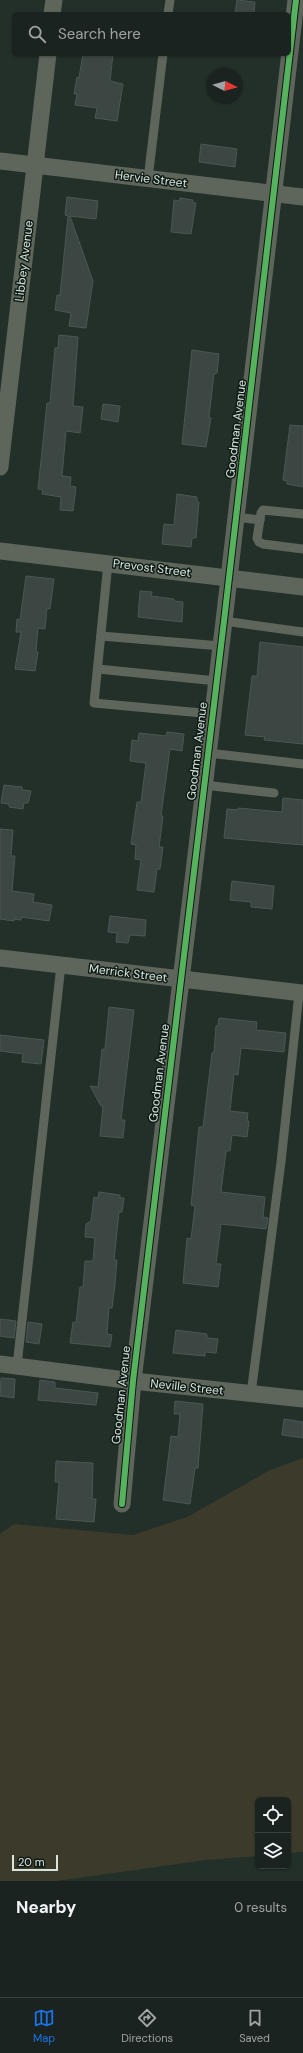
<!DOCTYPE html>
<html lang="en">
<head>
<meta charset="utf-8">
<style>
	:root { --surface:#1a231f; --page:#232b28; --text:#f1f3f6; --muted:#9fa4a4; --line:#38403d; --accent:#1a73e8 }
	body { margin:0; font-family:"DM Sans",sans-serif; background:var(--page); color:var(--text) }
	.controls { position:absolute; right:12px; bottom:12px; display:grid; overflow:hidden; border-radius:6px; box-shadow:0 1px 3px #0004 }
	.controls button { width:36px; height:36px; display:grid; place-items:center; padding:0; border:0; border-bottom:1px solid var(--line); background:var(--surface); color:var(--text); font:20px sans-serif }
	.compass { position:absolute; left:207px; top:68px; width:36px; height:36px; border-radius:50%; background:var(--surface); box-shadow:0 1px 3px #0004; rotate:96deg }
	.scale { position:absolute; left:12px; bottom:10px; width:46px; box-sizing:border-box; padding-left:4px; border:2px solid #d7e5dd; border-top:0; font-size:11px; line-height:14px; white-space:nowrap; color:#d7e5dd; -webkit-text-stroke:3px #0f1a15; paint-order:stroke }
	.list { margin:0; padding:0; list-style:none }
	h2 { display:flex; justify-content:space-between; align-items:center; height:52px; margin:0; padding:0 16px; font-size:17px }
	h2 small { font-size:13px; font-weight:400; color:var(--muted) }
	.icon { flex:none; width:22px; height:22px; fill:none; stroke:currentColor; stroke-width:2; stroke-linecap:round; stroke-linejoin:round }
	.map { position:relative; flex:none; width:303px; height:1881px; overflow:hidden }
	.search { position:absolute; background:var(--surface); box-shadow:0 1px 3px #0004; left:12px; right:12px; top:12px; height:44px; display:flex; align-items:center; gap:10px; box-sizing:border-box; padding:0 14px; border-radius:6px; color:var(--muted); font-size:15px }
	.sheet { height:116px; background:var(--surface) }
	nav { display:flex; justify-content:space-around; align-items:center; box-sizing:border-box; height:56px; border-top:1px solid var(--line); background:var(--surface); font-size:11px; color:var(--muted) }
	nav a { display:grid; justify-items:center; gap:2px }
	nav .on { color:var(--accent) }
	.map>svg:first-child { display:block }
	.green { fill:#3c3a2b }
	.building { fill:#3c4744; stroke:#4b5754 }
	.lines { fill:none; stroke-linecap:round; stroke-linejoin:round }
	.lane { stroke:#5e655b; stroke-width:9 }
	.street { stroke:#5e655b; stroke-width:17 }
	.cycleway-casing { stroke:#0f1a15; stroke-width:8 }
	.cycleway { stroke:#56b35d; stroke-width:6 }
	.labels { text-anchor:middle; dominant-baseline:central; stroke-width:3; stroke-linejoin:round; paint-order:stroke }
	.street-label { font-size:12px; fill:#d7e5dd; stroke:#0f1a15 }
</style>
</head>
<body>
<div class="map">
<svg width="303" height="1881" viewBox="0 0 303 1881">
	<rect width="100%" height="100%" fill="#232f29"/>
	<polygon class="green" points="303,1458 303,1852 288,1853 288,1800 258,1800 258,1856 206,1860 57,1881 0,1881 0,1534 14,1524 133,1535 187,1517 270,1470"/>
	<g class="building">
		<polygon points="237,0 255,2 254,14 235,14"/>
		<polygon points="83,54 113,54 110,81 123,84 117,121 95,118 97,108 75,105 77,94 74,94 77,77 79,78"/>
		<polygon points="201,144 237,149 235,167 199,162"/>
		<polygon points="67,197 98,201 96,219 70,216 93,281 86,328 69,326 71,313 55,310 57,295 60,295 68,216 65,215"/>
		<polygon points="180,198 193,200 192,202 196,203 191,234 171,232 174,200 179,201"/>
		<polygon points="59,335 78,337 73,406 83,407 80,433 66,431 62,476 71,477 70,486 76,487 73,511 60,510 61,497 42,494 43,490 38,489 47,403 50,403 55,348 58,348"/>
		<polygon points="192,350 219,354 217,373 214,374 209,417 211,418 206,447 182,444"/>
		<polygon points="103,404 120,406 118,422 101,419"/>
		<polygon points="290,425 303,426 303,487 287,484 287,481 283,480"/>
		<polygon points="177,494 197,497 197,502 199,502 196,538 192,538 191,547 162,544 164,524 174,525"/>
		<polygon points="26,576 54,579 50,609 47,608 45,629 38,628 36,651 38,652 35,671 15,669 21,632 16,632 17,619 20,620"/>
		<polygon points="140,591 152,592 151,596 174,599 174,601 183,602 182,622 138,617"/>
		<polygon points="260,642 303,647 303,744 264,740 265,737 245,735 252,676 257,676"/>
		<polygon points="167,732 184,734 182,751 170,749 161,816 163,816 159,847 163,847 160,869 157,869 154,892 137,890 141,860 135,859 136,845 131,844 137,802 141,802 146,763 130,761 132,740 138,741 139,733 166,736"/>
		<polygon points="4,785 22,787 22,790 31,791 28,803 24,803 23,809 9,807 9,804 1,803"/>
		<polygon points="283,798 303,800 303,845 224,838 227,809 238,810 238,808 282,812"/>
		<polygon points="0,829 13,830 11,856 15,856 12,891 34,894 33,902 52,905 49,921 21,917 21,920 14,919 14,921 0,919"/>
		<polygon points="232,881 274,886 272,909 251,907 251,902 230,900"/>
		<polygon points="110,916 146,920 145,936 130,935 128,943 116,942 117,933 108,932"/>
		<polygon points="109,1007 134,1010 121,1120 125,1120 123,1138 100,1136 103,1106 101,1106 90,1086 98,1087 102,1049 105,1049"/>
		<polygon points="219,1018 257,1022 256,1030 286,1033 284,1052 241,1048 238,1075 234,1074 230,1111 248,1113 247,1121 249,1121 247,1137 232,1135 230,1151 226,1151 221,1192 265,1197 263,1217 268,1218 266,1229 221,1224 216,1264 221,1264 218,1287 183,1283 187,1238 191,1239 195,1206 191,1205 199,1127 203,1127 212,1053 214,1053 216,1026 218,1026"/>
		<polygon points="0,1035 44,1040 41,1064 22,1062 23,1054 0,1051"/>
		<polygon points="99,1192 120,1195 120,1198 124,1198 122,1212 119,1212 114,1260 117,1260 115,1285 112,1308 109,1308 107,1334 112,1335 110,1347 70,1343 73,1322 76,1323 80,1287 83,1287 85,1261 93,1261 95,1238 85,1237 86,1224 91,1221 94,1197 98,1198"/>
		<polygon points="0,1319 16,1321 14,1338 0,1336"/>
		<polygon points="28,1322 42,1324 39,1344 26,1342"/>
		<polygon points="176,1330 207,1334 207,1338 218,1339 216,1353 205,1352 205,1356 173,1353"/>
		<polygon points="1,1378 15,1379 14,1398 0,1396"/>
		<polygon points="40,1380 55,1382 55,1388 98,1393 96,1405 38,1400"/>
		<polygon points="175,1401 203,1404 198,1468 195,1468 190,1504 163,1500 171,1436 178,1437 180,1414 174,1414"/>
		<polygon points="284,1419 303,1422 303,1438 282,1435"/>
		<polygon points="56,1461 93,1463 92,1499 96,1499 94,1522 56,1519 59,1482 55,1482"/>
	</g>
	<g class="lines">
		<g class="lane">
			<polyline points="168,14 170,0"/>
			<polyline points="148,179 163,54"/>
			<polyline points="303,514 263,510 261,513 257,538 259,542 263,544 303,549"/>
			<polyline points="236,517 260,520"/>
			<polyline points="108,563 94,703 213,714"/>
			<polyline points="224,621 303,632"/>
			<polyline points="101,636 221,646"/>
			<polyline points="98,669 217,681"/>
			<polyline points="208,753 303,764"/>
			<polyline points="204,785 274,793"/>
			<polyline points="17,1366 61,965"/>
			<polyline points="251,1394 281,1162 299,993"/>
		</g>
		<g class="street">
			<polyline points="52,14 54,0"/>
			<polyline points="0,161 303,197"/>
			<polyline points="0,467 48,54"/>
			<polyline points="0,551 303,587"/>
			<polyline points="0,958 303,993"/>
			<polyline points="0,1364 133,1381 303,1399"/>
			<polyline points="122,1504 133,1381 224,621 296,0"/>
		</g>
		<defs>
			<polyline id="cycleway" points="122,1504 133,1381 224,621 296,0"/>
		</defs>
		<use href="#cycleway" class="cycleway-casing"/>
		<use href="#cycleway" class="cycleway"/>
	</g>
	<g class="labels">
		<g class="street-label">
			<text transform="translate(151 179) rotate(7)">Hervie Street</text>
			<text transform="translate(24 261) rotate(-83)">Libbey Avenue</text>
			<text transform="translate(236 429) rotate(-83)">Goodman Avenue</text>
			<text transform="translate(152 568) rotate(7)">Prevost Street</text>
			<text transform="translate(197 751) rotate(-83)">Goodman Avenue</text>
			<text transform="translate(128 973) rotate(7)">Merrick Street</text>
			<text transform="translate(159 1073) rotate(-83)">Goodman Avenue</text>
			<text transform="translate(187 1387) rotate(6)">Neville Street</text>
			<text transform="translate(121 1395) rotate(-84)">Goodman Avenue</text>
		</g>
	</g>
</svg>
<div class="controls">
<button><svg class="icon" aria-label="locate" viewBox="0 0 24 24"><circle cx="12" cy="12" r="6"/><path d="M12 2v4M12 18v4M2 12h4M18 12h4"/></svg></button>
<button><svg class="icon" aria-label="layers" viewBox="0 0 24 24"><path d="M12 4l9 5-9 5-9-5zM3 14l9 5 9-5"/></svg></button>
</div>
<svg class="compass" viewBox="-18 -18 36 36"><path d="M0-13l5 13h-10z" fill="#e53935"/><path d="M0 13l5-13h-10z" fill="#9fa4a4"/></svg>
<div class="scale">20 m</div>
<div class="search"><svg class="icon" aria-label="search" viewBox="0 0 24 24"><circle cx="10" cy="10" r="6"/><path d="M15 15l6 6"/></svg>Search here</div>
</div>
<section class="sheet">
<h2>Nearby<small>0 results</small></h2>
<ul class="list">
</ul>
</section>
<nav>
<a class="on"><svg class="icon" aria-label="map" viewBox="0 0 24 24"><path d="M3 6l6-2 6 2 6-2v14l-6 2-6-2-6 2zM9 4v14M15 6v14"/></svg>Map</a>
<a><svg class="icon" aria-label="directions" viewBox="0 0 24 24"><path d="M12 3l9 9-9 9-9-9zM9 14v-3h6M13 9l2 2-2 2"/></svg>Directions</a>
<a><svg class="icon" aria-label="saved" viewBox="0 0 24 24"><path d="M7 4h10v16l-5-4-5 4z"/></svg>Saved</a>
</nav>
</body>
</html>
